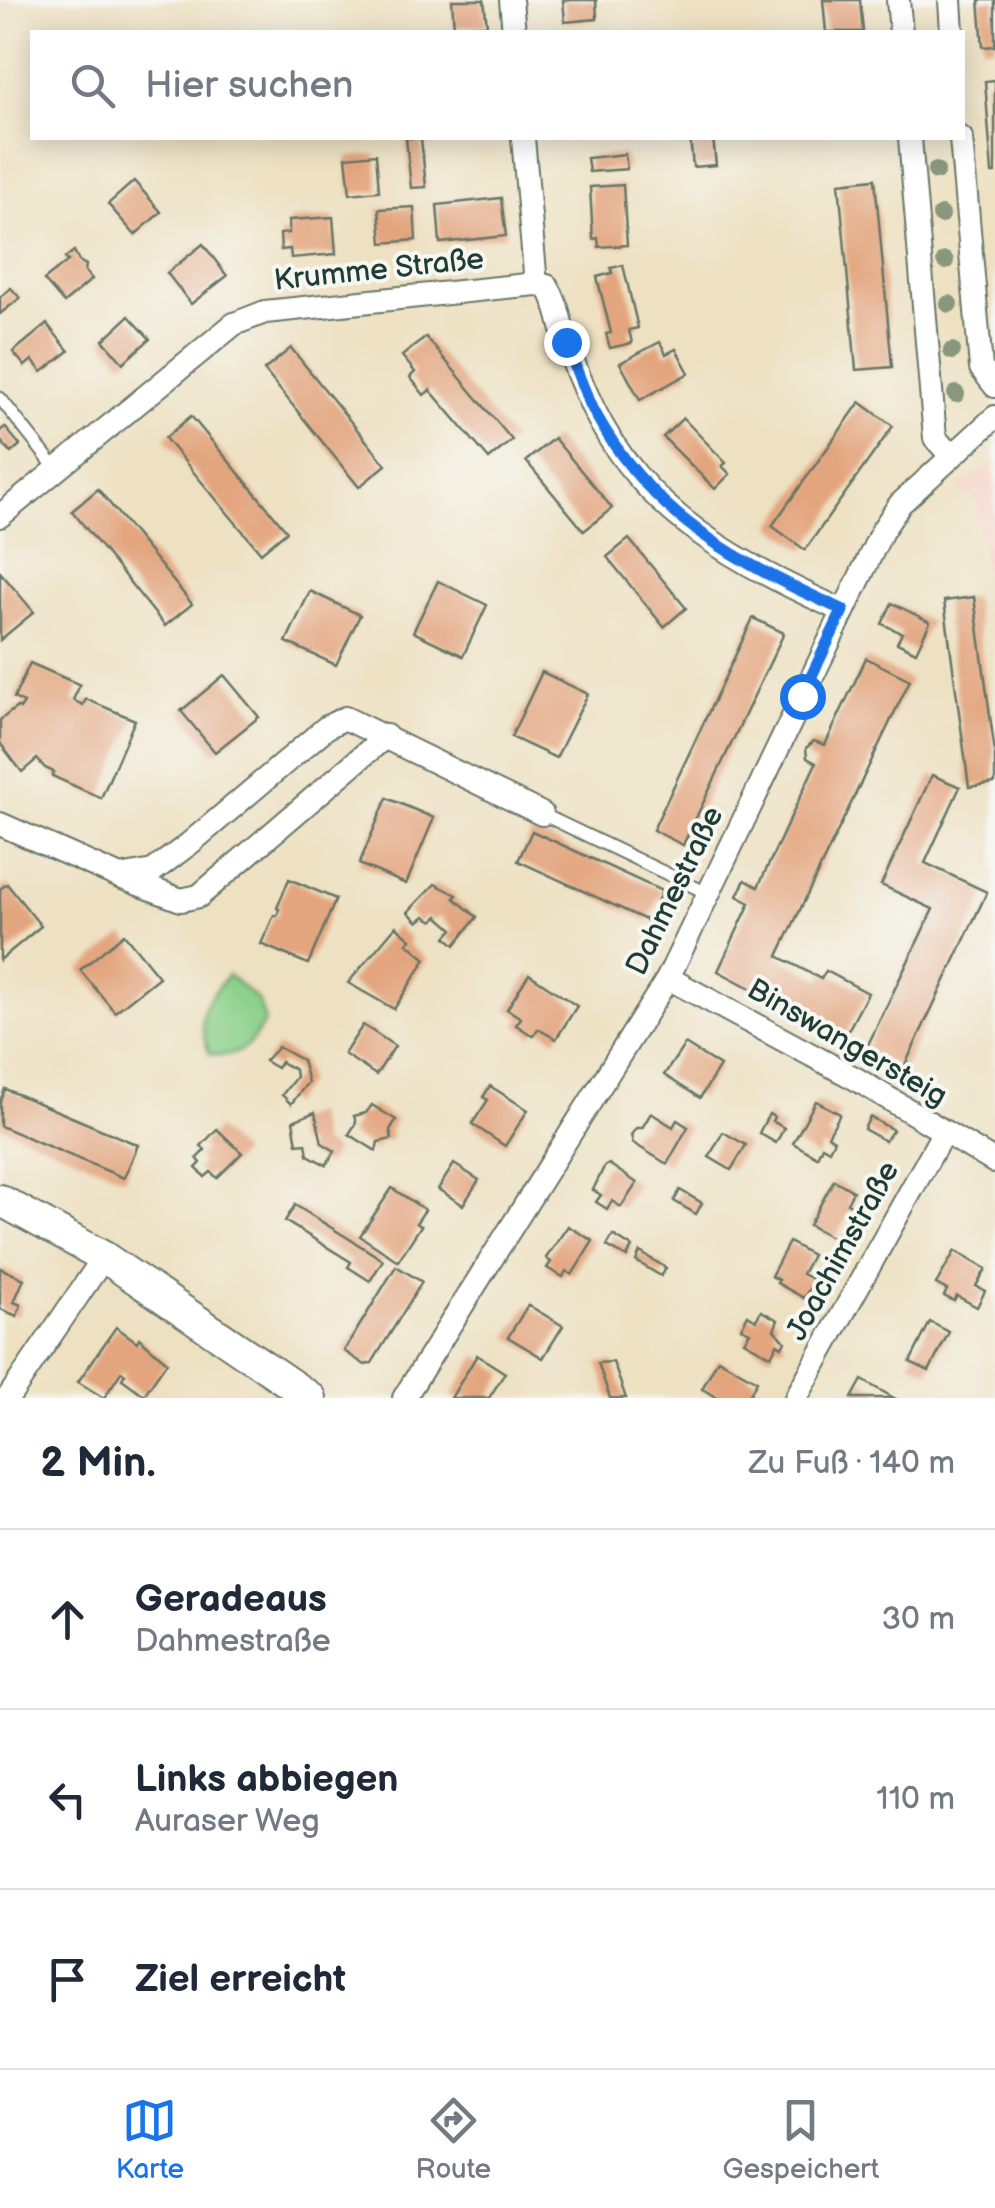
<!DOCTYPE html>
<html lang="de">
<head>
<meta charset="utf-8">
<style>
	:root { --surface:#fff; --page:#f2f2f3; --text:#1f2937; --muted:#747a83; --line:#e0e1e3; --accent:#1a73e8 }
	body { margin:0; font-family:"Balsamiq Sans",sans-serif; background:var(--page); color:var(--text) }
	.stop { position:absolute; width:30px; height:30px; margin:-22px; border:8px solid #1a73e8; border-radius:50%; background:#fff }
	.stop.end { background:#1a73e8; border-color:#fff; box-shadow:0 2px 10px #0008 }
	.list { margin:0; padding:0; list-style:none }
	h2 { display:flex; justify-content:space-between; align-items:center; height:130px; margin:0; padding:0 40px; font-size:42px }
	h2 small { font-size:32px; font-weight:400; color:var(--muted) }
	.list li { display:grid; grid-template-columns:65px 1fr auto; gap:30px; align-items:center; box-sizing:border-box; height:180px; padding:0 40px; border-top:2px solid var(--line) }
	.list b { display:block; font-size:38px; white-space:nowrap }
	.list p { margin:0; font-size:32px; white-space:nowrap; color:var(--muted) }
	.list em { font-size:32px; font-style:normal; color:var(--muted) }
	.icon { flex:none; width:55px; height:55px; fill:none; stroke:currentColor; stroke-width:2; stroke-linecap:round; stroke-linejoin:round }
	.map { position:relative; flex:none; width:995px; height:1398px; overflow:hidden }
	.search { position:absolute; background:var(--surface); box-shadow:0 5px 25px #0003; left:30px; right:30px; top:30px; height:110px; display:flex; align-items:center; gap:25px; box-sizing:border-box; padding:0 35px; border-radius:0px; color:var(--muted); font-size:38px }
	.sheet { height:670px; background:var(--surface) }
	nav { display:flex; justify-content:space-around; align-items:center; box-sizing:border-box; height:140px; border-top:2px solid var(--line); background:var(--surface); font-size:28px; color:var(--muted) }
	nav a { display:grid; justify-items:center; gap:5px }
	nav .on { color:var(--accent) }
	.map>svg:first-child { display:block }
	.built { fill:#f7d1c6 }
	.green { fill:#8cd18a; stroke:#56875f; stroke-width:2.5 }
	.building { fill:#e3a57e }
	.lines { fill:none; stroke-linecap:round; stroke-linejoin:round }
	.service-casing { stroke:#677666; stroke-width:15 }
	.minor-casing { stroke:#677666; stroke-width:26 }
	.tertiary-casing { stroke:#677666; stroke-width:34 }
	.service { stroke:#fff; stroke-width:11 }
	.minor { stroke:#fff; stroke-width:22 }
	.tertiary { stroke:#fff; stroke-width:30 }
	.tree { fill:#88977d }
	.route { stroke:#1a73e8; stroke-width:12 }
	.labels { text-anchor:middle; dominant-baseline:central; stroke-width:8; stroke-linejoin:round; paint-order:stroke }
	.street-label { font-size:30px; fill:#1f3d34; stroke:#f6f6f2 }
</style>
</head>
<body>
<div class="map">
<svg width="995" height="1398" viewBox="0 0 995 1398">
	<rect width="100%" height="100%" fill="#f6f6f2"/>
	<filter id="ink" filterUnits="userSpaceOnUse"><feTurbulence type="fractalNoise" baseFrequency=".01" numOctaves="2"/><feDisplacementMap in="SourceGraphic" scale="20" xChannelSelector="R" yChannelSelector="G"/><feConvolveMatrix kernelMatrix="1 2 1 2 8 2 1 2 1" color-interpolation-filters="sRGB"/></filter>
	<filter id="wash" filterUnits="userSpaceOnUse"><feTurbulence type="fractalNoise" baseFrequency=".0048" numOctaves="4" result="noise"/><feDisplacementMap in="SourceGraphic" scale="40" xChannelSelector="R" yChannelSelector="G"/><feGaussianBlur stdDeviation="2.25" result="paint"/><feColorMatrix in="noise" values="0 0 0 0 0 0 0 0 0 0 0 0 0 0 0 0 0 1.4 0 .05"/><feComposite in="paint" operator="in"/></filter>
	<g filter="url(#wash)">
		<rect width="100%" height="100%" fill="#eee1c2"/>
		<polygon class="built" points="995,463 995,647 975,500 956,487"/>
		<path class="green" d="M 228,975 L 258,1000 L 265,1021 C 251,1045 239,1061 209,1053 C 196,1014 202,1006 228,975 Z"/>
		<g id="blocks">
			<g class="building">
				<polygon points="452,0 484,0 487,25 454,27"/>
				<polygon points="563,0 596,0 597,19 565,22"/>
				<polygon points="823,0 860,0 863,32 826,32"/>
				<polygon points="979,0 995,0 995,46 983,47"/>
				<polygon points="995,80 995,173 992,173 985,81"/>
				<polygon points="406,138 421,138 426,187 411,188"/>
				<polygon points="690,138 713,138 716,165 693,167"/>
				<polygon points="376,154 379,191 350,194 346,157"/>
				<polygon points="625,154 627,169 589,172 587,158"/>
				<polygon points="875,179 892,367 856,370 839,183"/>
				<polygon points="134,181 161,212 135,235 108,204"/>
				<polygon points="623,185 627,245 599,247 598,238 593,239 590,187"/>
				<polygon points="501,198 506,236 440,243 437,205"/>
				<polygon points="414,207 416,240 382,243 379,209"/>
				<polygon points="333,217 336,254 291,258 290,249 281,250 280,234 289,233 289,220"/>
				<polygon points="203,244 227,276 191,304 167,273"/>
				<polygon points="74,251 79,261 86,265 85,271 92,279 64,303 44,280 68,261 65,258"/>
				<polygon points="623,265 638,328 629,330 632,343 610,348 606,334 611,333 597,277 612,273 611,268"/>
				<polygon points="11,288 20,298 0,314 0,297"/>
				<polygon points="129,316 150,339 123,363 103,340"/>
				<polygon points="47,324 69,351 42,372 32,360 25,366 13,352"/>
				<polygon points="426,337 512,440 489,459 430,390 424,395 410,377 415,372 402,356"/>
				<polygon points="660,342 666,354 676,349 689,373 640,400 620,363"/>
				<polygon points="291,348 386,465 359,487 264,370"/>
				<polygon points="860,402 893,426 805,550 772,526"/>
				<polygon points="191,416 287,531 261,553 165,438"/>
				<polygon points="683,418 726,463 722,466 730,474 715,489 663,437"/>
				<polygon points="5,427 20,445 11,453 0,440 0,431"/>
				<polygon points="554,438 612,508 584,531 526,461"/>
				<polygon points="98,489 192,604 165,626 72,511"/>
				<polygon points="629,539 686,608 664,627 607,557"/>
				<polygon points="0,572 34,612 0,640"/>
				<polygon points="438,581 487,605 463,656 413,632"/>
				<polygon points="310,591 360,615 336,665 286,642"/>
				<polygon points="974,597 995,753 995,783 969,787 944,601"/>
				<polygon points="892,603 930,622 916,652 897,643 902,633 882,624"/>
				<polygon points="753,618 784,633 683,845 653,830"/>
				<polygon points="866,658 910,680 778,956 821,979 826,971 868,993 844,1038 718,971 750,903 737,896 745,880 758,887 816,763 807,758 806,748 814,741 825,745"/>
				<polygon points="30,663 80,685 73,700 83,705 86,699 135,720 101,798 52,776 54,772 45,768 37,759 22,772 0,743 0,720 17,707 20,709 24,703 14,698"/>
				<polygon points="542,672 588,694 556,758 511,737"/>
				<polygon points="224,675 259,717 215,752 181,711"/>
				<polygon points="932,775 960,787 925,863 987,892 903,1069 865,1051 933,909 881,885"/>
				<polygon points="387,798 434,818 406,884 359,864"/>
				<polygon points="532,831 662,891 648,921 518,861"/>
				<polygon points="289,879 336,899 308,964 261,944 274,915 277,916 279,909 277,908"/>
				<polygon points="7,884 41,926 0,960 0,889"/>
				<polygon points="435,884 457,895 454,898 477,917 455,945 446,937 453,929 438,916 433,921 425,916 418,922 408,912"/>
				<polygon points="396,926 411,939 407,943 426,959 394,1009 348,983"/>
				<polygon points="124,934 159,977 115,1012 80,970"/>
				<polygon points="529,974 577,1006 556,1039 538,1029 533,1036 516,1025 521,1018 507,1009"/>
				<polygon points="363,1025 395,1046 376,1075 344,1054"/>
				<polygon points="685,1044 720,1066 700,1098 664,1075"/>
				<polygon points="278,1047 302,1060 308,1082 291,1104 282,1095 296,1077 295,1070 281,1062 277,1068 265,1061"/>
				<polygon points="490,1086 528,1110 505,1146 472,1124 488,1100 483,1097"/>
				<polygon points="5,1089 138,1145 124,1178 0,1126 0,1101"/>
				<polygon points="816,1101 840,1114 828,1136 834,1140 829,1150 822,1146 817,1157 793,1143"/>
				<polygon points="372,1105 396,1120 390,1130 392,1139 378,1142 376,1151 349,1134 356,1123 354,1116 366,1113"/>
				<polygon points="315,1112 322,1143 335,1151 326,1165 308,1155 306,1143 297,1144 293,1121"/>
				<polygon points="651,1113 673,1127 677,1120 688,1127 667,1164 633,1143 631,1135 636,1128 642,1128"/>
				<polygon points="769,1114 774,1117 772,1121 784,1128 776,1143 759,1133"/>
				<polygon points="870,1117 893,1130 885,1141 864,1129"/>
				<polygon points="217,1129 242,1153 217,1178 211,1172 205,1177 196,1168 201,1163 197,1158 205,1150 201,1146"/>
				<polygon points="723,1132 746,1145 731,1170 709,1157"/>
				<polygon points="454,1164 479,1180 463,1205 438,1189"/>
				<polygon points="609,1164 637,1183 621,1207 612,1201 607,1209 596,1202 601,1195 593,1190 604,1167"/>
				<polygon points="834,1180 853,1191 847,1203 853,1206 835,1239 809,1225"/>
				<polygon points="392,1188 425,1210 416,1223 421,1226 398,1261 360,1236"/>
				<polygon points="680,1190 702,1203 696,1214 674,1201"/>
				<polygon points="295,1205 383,1260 370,1281 348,1267 351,1262 285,1221"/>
				<polygon points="568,1226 593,1241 572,1275 566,1271 563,1277 547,1268 551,1262 546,1258"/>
				<polygon points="613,1235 632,1247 627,1257 607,1246"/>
				<polygon points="789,1242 812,1255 802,1274 814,1280 804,1298 777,1283 779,1280 771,1276"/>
				<polygon points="955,1251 986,1269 976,1286 985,1291 977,1307 957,1296 954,1301 944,1296 947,1290 936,1284"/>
				<polygon points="640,1252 666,1268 661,1276 636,1261"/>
				<polygon points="396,1266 422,1282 372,1363 365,1365 344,1351"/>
				<polygon points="0,1268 24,1279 14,1302 21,1305 17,1316 0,1309"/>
				<polygon points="528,1305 563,1326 543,1358 508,1337"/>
				<polygon points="761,1311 778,1320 774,1330 785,1341 782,1347 777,1344 771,1356 744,1341 750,1332 741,1328 748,1315 756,1320"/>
				<polygon points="930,1322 949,1332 929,1371 910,1362"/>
				<polygon points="116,1327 137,1342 139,1338 167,1362 144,1395 122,1379 125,1374 121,1372 104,1398 78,1382"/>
				<polygon points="477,1355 505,1373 489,1398 451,1398"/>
				<polygon points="718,1359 757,1381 748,1398 719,1398 702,1389"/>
				<polygon points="613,1362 626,1398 610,1398 598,1363"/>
				<polygon points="862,1380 894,1398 852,1398"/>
			</g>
		</g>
	</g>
	<g filter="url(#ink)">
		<use href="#blocks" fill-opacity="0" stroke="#677666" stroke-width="2.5"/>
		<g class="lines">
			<defs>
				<g id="service">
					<polyline points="0,398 57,470"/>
					<polyline points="542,814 709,894"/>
				</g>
				<g id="minor">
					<polyline points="511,0 514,32"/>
					<polyline points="898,0 901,32"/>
					<polyline points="950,0 952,32"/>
					<polyline points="523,138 536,284"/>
					<polyline points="910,138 935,438 951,456"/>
					<polyline points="961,138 981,368 995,386"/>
					<path d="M 0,516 L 234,324 L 265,312 L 536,284 L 547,286 C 559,305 560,324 567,344 C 574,366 583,387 593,408 C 644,515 740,564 843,611"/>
					<polyline points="0,824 120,877 153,871 189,844 327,727 345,718 542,814"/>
					<polyline points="120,877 181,900 199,896 386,736"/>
					<polyline points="668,978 856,1079 995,1162"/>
					<polyline points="8,1398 104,1257"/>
					<polyline points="404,1398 668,978 882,531 900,504 995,417"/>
					<polyline points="796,1398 943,1133"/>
				</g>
				<polyline id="tertiary" points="0,1200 104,1257 311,1398"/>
			</defs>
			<use href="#service" class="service-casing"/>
			<use href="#minor" class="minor-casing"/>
			<use href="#tertiary" class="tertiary-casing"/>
			<use href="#service" class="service"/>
			<use href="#minor" class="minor"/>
			<use href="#tertiary" class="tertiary"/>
		</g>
		<g class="tree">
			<circle cx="936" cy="171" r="9"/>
			<circle cx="941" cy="215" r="9"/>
			<circle cx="945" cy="261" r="9"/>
			<circle cx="949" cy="304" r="9"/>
			<circle cx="952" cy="351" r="9"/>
			<circle cx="956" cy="394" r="9"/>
		</g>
	</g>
	<g class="lines" filter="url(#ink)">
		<path class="route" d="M 566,342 C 575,365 583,391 595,413 C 652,518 739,563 843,610 L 802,696"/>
	</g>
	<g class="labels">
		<g class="street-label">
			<text transform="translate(379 270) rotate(-6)">Krumme Straße</text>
			<text transform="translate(675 891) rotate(-64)">Dahmestraße</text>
			<text transform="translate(847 1043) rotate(30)">Binswangersteig</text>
			<text transform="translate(843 1251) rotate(-61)">Joachimstraße</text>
		</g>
	</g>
</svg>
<div class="stop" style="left:802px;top:696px"></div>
<div class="stop end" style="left:566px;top:342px"></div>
<div class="search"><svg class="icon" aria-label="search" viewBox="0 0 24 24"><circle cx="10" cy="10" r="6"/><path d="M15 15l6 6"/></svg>Hier suchen</div>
</div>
<section class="sheet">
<h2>2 Min.<small>Zu Fuß · 140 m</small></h2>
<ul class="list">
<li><svg class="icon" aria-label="ahead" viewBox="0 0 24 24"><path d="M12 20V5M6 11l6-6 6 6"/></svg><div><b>Geradeaus</b><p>Dahmestraße</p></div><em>30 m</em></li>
<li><svg class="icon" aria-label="left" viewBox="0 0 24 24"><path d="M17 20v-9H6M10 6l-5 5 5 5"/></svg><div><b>Links abbiegen</b><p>Auraser Weg</p></div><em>110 m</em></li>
<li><svg class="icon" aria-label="arrive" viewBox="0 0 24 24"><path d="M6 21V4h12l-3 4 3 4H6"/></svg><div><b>Ziel erreicht</b></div></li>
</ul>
</section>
<nav>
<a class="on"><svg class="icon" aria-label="map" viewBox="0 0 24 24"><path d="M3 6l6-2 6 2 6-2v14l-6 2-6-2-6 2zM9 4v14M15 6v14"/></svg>Karte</a>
<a><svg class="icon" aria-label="directions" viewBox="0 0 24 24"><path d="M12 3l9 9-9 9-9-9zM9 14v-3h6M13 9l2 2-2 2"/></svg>Route</a>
<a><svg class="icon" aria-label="saved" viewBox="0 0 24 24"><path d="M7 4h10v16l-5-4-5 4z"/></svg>Gespeichert</a>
</nav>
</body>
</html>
